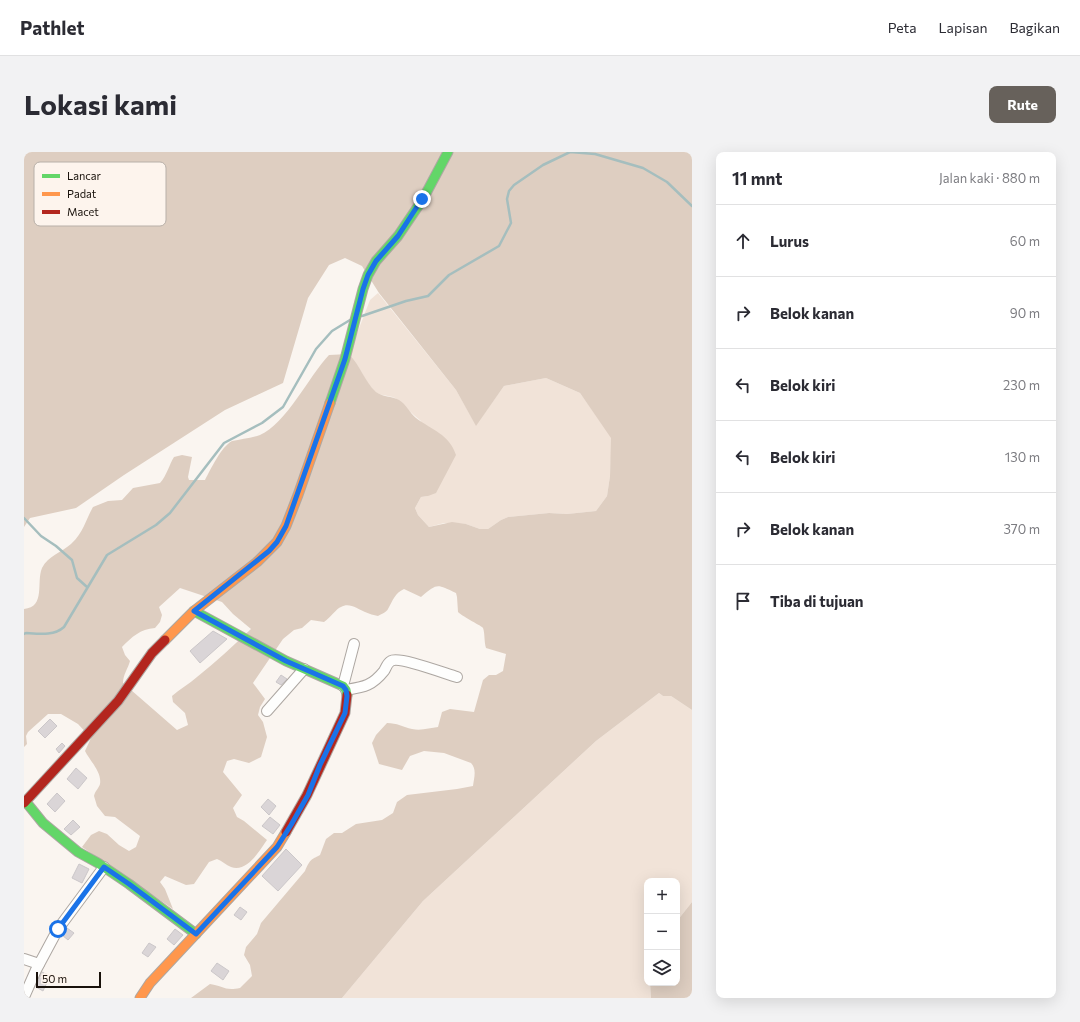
<!DOCTYPE html>
<html lang="id">
<head>
<meta charset="utf-8">
<style>
	:root { --surface:#fff; --page:#f2f2f3; --text:#2b2b33; --muted:#7c7c81; --line:#e1e1e2; --accent:#67615b }
	body { margin:0; font-family:Commissioner,sans-serif; background:var(--page); color:var(--text) }
	.controls { position:absolute; right:12px; bottom:12px; display:grid; overflow:hidden; border-radius:8px; box-shadow:0 4px 16px #0002 }
	.controls button { width:36px; height:36px; display:grid; place-items:center; padding:0; border:0; border-bottom:1px solid var(--line); background:var(--surface); color:var(--text); font:20px sans-serif }
	.scale { position:absolute; left:12px; bottom:10px; width:65px; box-sizing:border-box; padding-left:4px; border:2px solid #18110b; border-top:0; font-size:11px; line-height:14px; white-space:nowrap; color:#18110b; -webkit-text-stroke:3px #fdf4ed; paint-order:stroke }
	.stop { position:absolute; width:12px; height:12px; margin:-9px; border:3px solid #1a73e8; border-radius:50%; background:#fff }
	.stop.end { background:#1a73e8; border-color:#fff; box-shadow:0 1px 4px #0008 }
	.list { margin:0; padding:0; list-style:none }
	h2 { display:flex; justify-content:space-between; align-items:center; height:52px; margin:0; padding:0 16px; font-size:17px }
	h2 small { font-size:13px; font-weight:400; color:var(--muted) }
	.list li { display:grid; grid-template-columns:26px 1fr auto; gap:12px; align-items:center; box-sizing:border-box; height:72px; padding:0 16px; border-top:1px solid var(--line) }
	.list b { display:block; font-size:15px; white-space:nowrap }
	.list em { font-size:13px; font-style:normal; color:var(--muted) }
	.icon { flex:none; width:22px; height:22px; fill:none; stroke:currentColor; stroke-width:2; stroke-linecap:round; stroke-linejoin:round }
	.map { position:relative; flex:none; width:668px; height:846px; overflow:hidden; border-radius:8px }
	header { display:flex; align-items:center; gap:24px; box-sizing:border-box; height:56px; padding:0 20px; background:var(--surface); border-bottom:1px solid var(--line) }
	header strong { font-size:19px }
	nav { display:flex; gap:22px; margin-inline-start:auto; font-size:14px }
	.intro { display:flex; align-items:center; justify-content:space-between; box-sizing:border-box; height:96px; padding:0 24px }
	h1 { margin:0; font-size:28px }
	.button { padding:10px 18px; border-radius:8px; background:var(--accent); color:#fff; font-size:14px; font-weight:700 }
	main { display:flex; gap:24px; padding:0 24px }
	aside { flex:1; background:var(--surface); border-radius:8px; box-shadow:0 4px 16px #0002 }
	.map>svg:first-child { display:block }
	.green { fill:#f1e3d8 }
	.forest { fill:#decec1; fill-rule:evenodd }
	.lines { fill:none; stroke-linecap:round; stroke-linejoin:round }
	.stream { stroke:#a5bebe; stroke-width:2.5 }
	.building { fill:#dad5d7; stroke:#cbc7c9 }
	.street-casing { stroke:#ada7a2; stroke-width:12 }
	.fast-casing { stroke:#ada7a2; stroke-width:11 }
	.slow-casing { stroke:#ada7a2; stroke-width:11 }
	.jam-casing { stroke:#ada7a2; stroke-width:11 }
	.street { stroke:#fefefd; stroke-width:10 }
	.fast { stroke:#63d668; stroke-width:9 }
	.slow { stroke:#ff974d; stroke-width:9 }
	.jam { stroke:#b3261e; stroke-width:9 }
	.route { stroke:#1a73e8; stroke-width:5 }
	.key { fill:#fdf4ed; stroke:#b8b0a9; stroke-width:1 }
	.key-label { font-size:11px; fill:#18110b }
</style>
</head>
<body>
<header>
<strong>Pathlet</strong>
<nav><a>Peta</a><a>Lapisan</a><a>Bagikan</a></nav>
</header>
<div class="intro"><h1>Lokasi kami</h1><a class="button">Rute</a></div>
<main>
<div class="map">
<svg width="668" height="846" viewBox="0 0 668 846">
	<rect width="100%" height="100%" fill="#faf5f0"/>
	<g class="green">
		<path d="M 354,141 L 432,238 L 452,273 L 480,234 L 522,226 L 556,241 L 588,286 L 586,324 L 583,344 L 572,359 L 543,362 L 525,361 L 484,365 L 477,368 L 464,377 L 456,377 L 442,372 L 420,371 L 405,375 L 394,363 L 391,356 L 397,345 L 404,344 L 397,269 C 388,262 380,253 371,246 C 365,243 358,244 353,241 C 340,231 337,214 325,202 L 346,148 Z"/>
		<polygon points="635,541 639,544 647,544 668,558 668,750 653,769 653,729 623,729 623,831 626,831 627,846 318,846 399,749 572,589"/>
	</g>
	<g class="forest">
		<path d="M 0,0 L 668,0 L 668,558 L 647,544 L 639,544 L 635,541 L 572,589 L 399,749 L 318,846 L 167,846 L 186,832 C 200,834 200,839 216,836 L 228,824 L 226,813 L 220,803 L 222,795 L 233,782 L 237,771 L 281,719 C 286,708 286,708 296,703 L 302,687 L 310,681 L 318,681 L 332,672 L 358,668 L 369,661 L 373,650 L 383,643 L 433,637 L 449,634 C 450,626 453,617 447,611 L 420,601 L 400,599 L 386,604 L 378,618 L 355,612 L 348,591 L 352,583 L 363,571 C 373,571 379,575 388,577 C 397,579 406,576 414,575 L 418,560 L 426,557 L 450,560 L 459,528 L 465,523 L 472,523 L 479,519 L 482,502 L 462,496 C 460,490 461,481 459,476 C 458,474 439,465 434,460 L 433,445 L 432,441 C 412,432 414,431 397,445 L 380,437 C 371,441 369,448 364,457 C 363,460 357,462 354,464 C 350,463 345,462 341,460 C 334,457 325,450 317,455 C 313,456 305,467 300,470 L 287,468 L 278,476 L 270,478 L 259,487 L 229,531 L 241,547 L 236,555 L 234,563 L 239,570 L 243,585 L 237,605 L 225,611 L 210,607 L 203,609 L 199,620 L 218,643 L 209,656 L 213,665 L 220,669 L 243,688 C 236,698 223,721 207,715 C 202,713 198,709 193,707 L 185,710 L 170,732 L 162,733 L 141,724 L 136,730 L 141,737 L 149,757 L 58,695 L 67,683 L 75,679 L 83,682 L 95,693 L 105,699 L 112,695 L 116,684 L 91,665 L 81,664 L 73,654 L 70,644 C 71,639 75,636 76,632 C 78,620 66,609 61,599 L 67,586 L 54,572 L 37,562 L 24,562 L 4,580 L 2,584 L 3,592 L 0,595 L 0,457 C 22,455 12,430 18,416 C 24,404 38,400 47,392 C 60,380 61,369 69,355 L 84,349 L 98,348 L 109,336 L 136,331 C 143,323 145,313 150,305 L 158,303 L 168,305 L 164,325 L 165,328 L 181,328 C 187,317 197,295 208,289 C 217,287 227,286 236,283 C 262,272 285,224 305,203 L 325,202 C 337,214 340,229 352,240 C 358,245 368,244 375,248 C 382,252 386,261 392,266 C 408,278 425,282 432,303 L 412,341 L 404,344 L 397,345 L 391,356 L 394,363 L 405,375 L 428,370 L 442,372 L 456,377 L 464,377 L 477,368 L 484,365 L 525,361 L 543,362 L 572,359 L 583,344 L 586,324 L 587,286 L 556,241 L 522,226 L 480,234 L 452,274 L 432,238 L 355,141 L 338,114 L 321,106 L 305,113 L 284,146 L 259,231 L 201,258 L 100,323 L 52,356 L 6,366 L 0,375 ZM 156,436 L 198,450 L 209,462 L 227,477 C 209,494 192,510 173,525 C 165,532 156,537 148,544 L 149,550 L 161,561 L 164,573 L 153,578 L 99,531 C 99,522 104,517 106,509 L 101,503 L 98,495 C 108,485 116,477 131,476 L 136,470 L 138,463 L 135,455 Z"/>
		<polygon points="668,750 668,846 627,846 626,831 653,831 653,769"/>
	</g>
	<g class="lines">
		<g class="stream">
			<polyline points="338,164 382,149 404,144 425,123 475,94 487,71 483,47 485,39 490,33 519,13 546,0 571,2 619,16 643,30 668,54"/>
			<polyline points="0,366 17,384 32,394 48,408 53,426 63,435"/>
			<path d="M 0,482 L 2,481 C 16,482 30,484 40,475 L 83,403 L 132,373 L 146,361 L 200,291 L 238,271 L 259,255 L 292,197 L 308,179 L 326,168"/>
		</g>
	</g>
	<g class="building">
		<polygon points="189,479 203,487 176,511 166,499"/>
		<polygon points="257,523 263,527 257,533 252,530"/>
		<polygon points="26,567 33,574 21,586 14,579"/>
		<polygon points="38,591 41,594 35,601 32,597"/>
		<polygon points="52,616 63,626 54,637 43,627"/>
		<polygon points="33,641 41,649 31,660 23,652"/>
		<polygon points="244,647 252,654 245,663 237,655"/>
		<polygon points="246,665 256,673 249,682 238,674"/>
		<polygon points="49,668 56,675 47,683 40,677"/>
		<polygon points="262,697 278,713 254,739 238,724"/>
		<polygon points="55,712 65,717 58,731 48,726"/>
		<polygon points="216,755 223,760 217,768 210,763"/>
		<polygon points="43,776 50,781 44,788 38,783"/>
		<polygon points="151,777 159,783 150,793 143,787"/>
		<polygon points="125,791 132,795 124,805 118,801"/>
		<polygon points="193,811 205,819 199,828 187,819"/>
		<polygon points="18,820 26,824 19,839 12,835"/>
	</g>
	<g class="lines">
		<defs>
			<g id="street">
				<polyline points="319,534 330,492"/>
				<path d="M 322,538 C 340,535 348,534 360,519 C 362,516 363,511 367,509 C 375,504 422,522 433,525"/>
				<polyline points="243,559 280,517"/>
				<polyline points="0,807 15,812"/>
				<polyline points="0,845 12,818 34,777 80,715"/>
			</g>
			<g id="fast">
				<polyline points="306,251 321,207 339,137 344,123 352,109 374,84 399,47 424,0"/>
				<polyline points="170,459 262,509 319,534 322,538 323,543"/>
				<polyline points="2,650 19,671 54,700 74,711 105,732 172,782"/>
			</g>
			<g id="slow">
				<polyline points="141,488 170,459 233,410 253,390 262,374 274,343 306,251"/>
				<polyline points="116,846 126,831 253,695 262,680"/>
			</g>
			<g id="jam">
				<polyline points="0,651 94,549 128,501 141,488"/>
				<polyline points="262,680 283,643 321,561 323,543"/>
			</g>
		</defs>
		<use href="#street" class="street-casing"/>
		<use href="#fast" class="fast-casing"/>
		<use href="#slow" class="slow-casing"/>
		<use href="#jam" class="jam-casing"/>
		<use href="#street" class="street"/>
		<use href="#fast" class="fast"/>
		<use href="#slow" class="slow"/>
		<use href="#jam" class="jam"/>
	</g>
	<g class="lines">
		<polyline class="route" points="34,777 80,715 105,732 172,782 253,695 267,673 284,643 296,613 321,561 323,544 322,538 319,534 262,509 170,459 245,399 253,390 262,374 321,207 339,137 344,123 352,109 374,84 398,47"/>
	</g>
	<rect x="10" y="10" width="132" height="64" rx="6" class="key"/>
	<rect x="18" y="22" width="18" height="4" fill="#63d668"/>
	<rect x="18" y="40" width="18" height="4" fill="#ff974d"/>
	<rect x="18" y="58" width="18" height="4" fill="#b3261e"/>
	<g class="key-label">
		<text x="43" y="28">Lancar</text>
		<text x="43" y="46">Padat</text>
		<text x="43" y="64">Macet</text>
	</g>
</svg>
<div class="controls">
<button>+</button>
<button>−</button>
<button><svg class="icon" aria-label="layers" viewBox="0 0 24 24"><path d="M12 4l9 5-9 5-9-5zM3 14l9 5 9-5"/></svg></button>
</div>
<div class="scale">50 m</div>
<div class="stop" style="left:34px;top:777px"></div>
<div class="stop end" style="left:398px;top:47px"></div>
</div>
<aside>
<h2>11 mnt<small>Jalan kaki · 880 m</small></h2>
<ul class="list">
<li><svg class="icon" aria-label="ahead" viewBox="0 0 24 24"><path d="M12 20V5M6 11l6-6 6 6"/></svg><div><b>Lurus</b></div><em>60 m</em></li>
<li><svg class="icon" aria-label="right" viewBox="0 0 24 24"><path d="M7 20v-9h11M14 6l5 5-5 5"/></svg><div><b>Belok kanan</b></div><em>90 m</em></li>
<li><svg class="icon" aria-label="left" viewBox="0 0 24 24"><path d="M17 20v-9H6M10 6l-5 5 5 5"/></svg><div><b>Belok kiri</b></div><em>230 m</em></li>
<li><svg class="icon" aria-label="left" viewBox="0 0 24 24"><path d="M17 20v-9H6M10 6l-5 5 5 5"/></svg><div><b>Belok kiri</b></div><em>130 m</em></li>
<li><svg class="icon" aria-label="right" viewBox="0 0 24 24"><path d="M7 20v-9h11M14 6l5 5-5 5"/></svg><div><b>Belok kanan</b></div><em>370 m</em></li>
<li><svg class="icon" aria-label="arrive" viewBox="0 0 24 24"><path d="M6 21V4h12l-3 4 3 4H6"/></svg><div><b>Tiba di tujuan</b></div></li>
</ul>
</aside>
</main>
</body>
</html>
